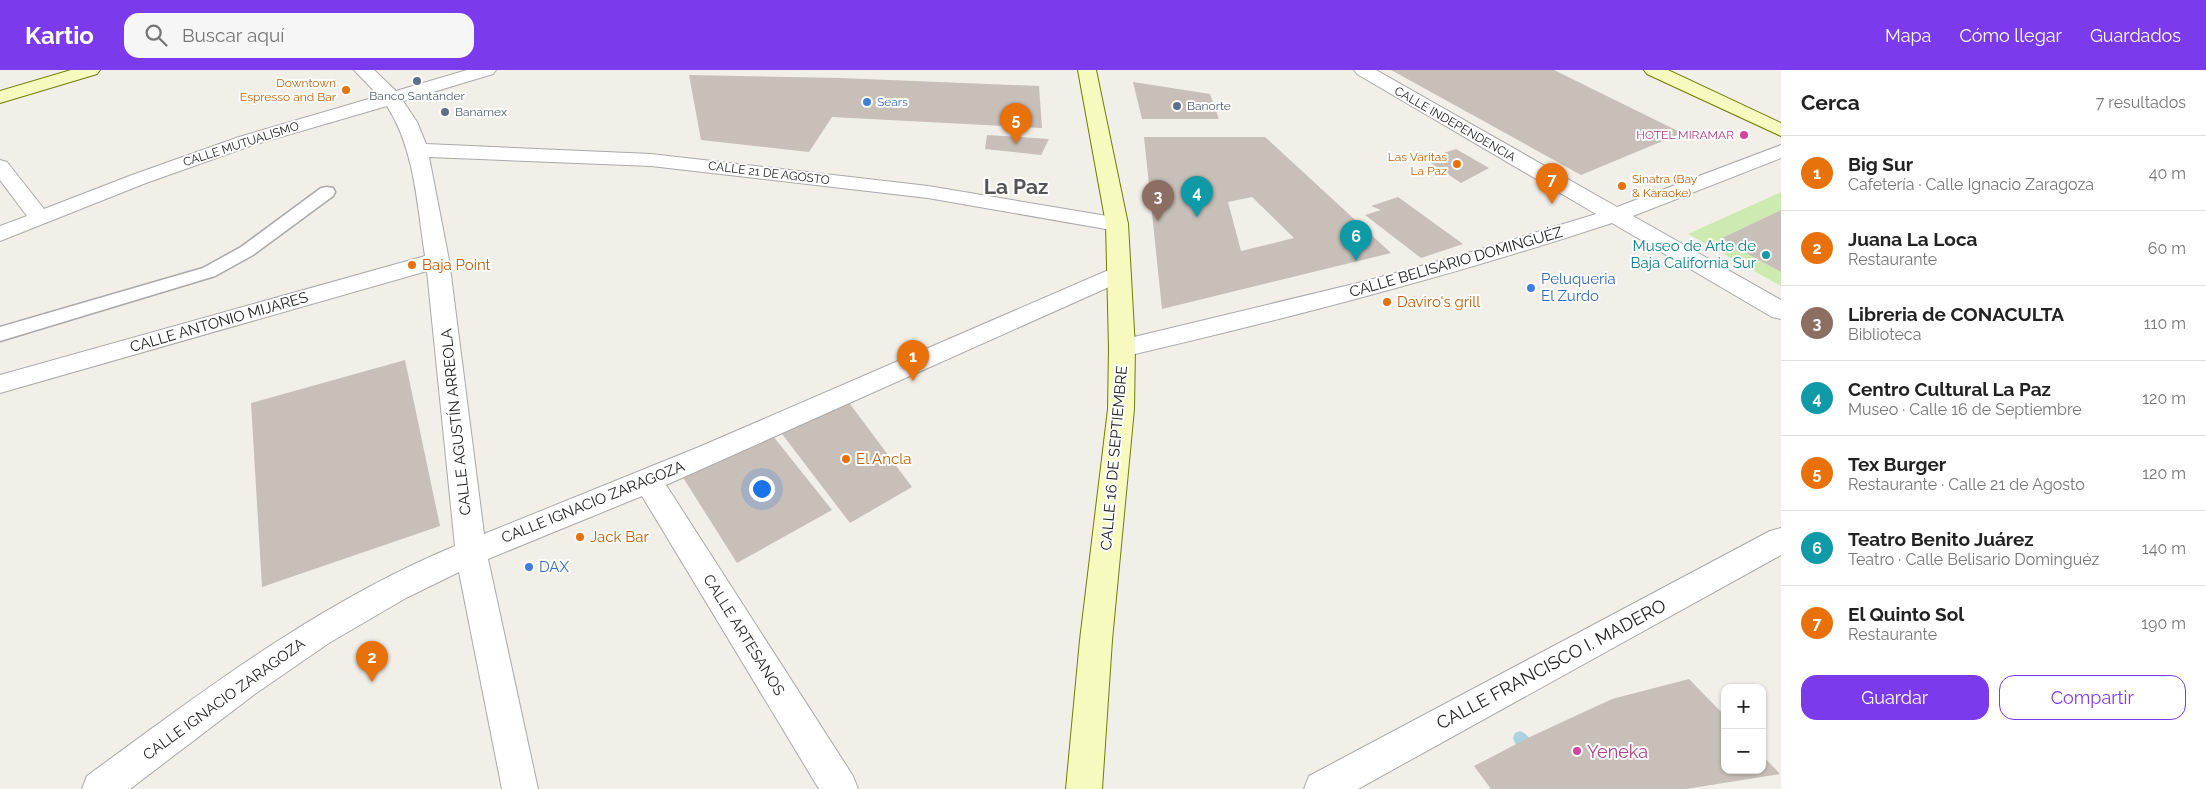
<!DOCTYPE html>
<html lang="es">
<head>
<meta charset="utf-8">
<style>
	:root { --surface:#fff; --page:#f6f6f6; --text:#222; --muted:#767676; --line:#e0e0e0; --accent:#7c3aed }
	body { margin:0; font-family:Raleway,sans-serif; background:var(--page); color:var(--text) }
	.controls { position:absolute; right:15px; bottom:15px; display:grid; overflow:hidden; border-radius:10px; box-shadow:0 1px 4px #0004 }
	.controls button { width:45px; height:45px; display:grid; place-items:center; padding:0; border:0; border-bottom:1px solid var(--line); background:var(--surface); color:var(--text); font:25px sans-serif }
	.you { position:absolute; left:761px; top:418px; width:18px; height:18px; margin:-12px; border:4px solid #fff; border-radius:50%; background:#1a73e8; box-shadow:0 0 0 8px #1a73e833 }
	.badge { display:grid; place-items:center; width:32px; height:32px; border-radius:50%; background:var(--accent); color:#fff; font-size:16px; font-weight:700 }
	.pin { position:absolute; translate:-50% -41px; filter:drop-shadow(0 1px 2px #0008) }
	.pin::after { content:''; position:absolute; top:26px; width:18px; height:15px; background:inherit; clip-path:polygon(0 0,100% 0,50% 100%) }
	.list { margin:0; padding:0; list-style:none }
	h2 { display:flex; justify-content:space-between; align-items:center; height:65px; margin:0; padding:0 20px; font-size:21px }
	h2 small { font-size:16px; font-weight:400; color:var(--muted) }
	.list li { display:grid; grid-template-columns:32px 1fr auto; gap:15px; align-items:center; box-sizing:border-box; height:75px; padding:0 20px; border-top:1px solid var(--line) }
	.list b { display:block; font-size:19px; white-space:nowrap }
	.list p { margin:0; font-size:16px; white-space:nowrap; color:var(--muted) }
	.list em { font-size:16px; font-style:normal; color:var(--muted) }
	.actions { display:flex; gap:10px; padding:15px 20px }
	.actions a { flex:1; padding:11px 0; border:1px solid var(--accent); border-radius:15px; text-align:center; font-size:18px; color:var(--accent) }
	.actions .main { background:var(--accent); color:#fff }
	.icon { flex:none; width:28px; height:28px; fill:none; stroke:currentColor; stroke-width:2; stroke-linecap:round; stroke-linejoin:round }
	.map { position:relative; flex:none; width:1781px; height:719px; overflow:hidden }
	header { display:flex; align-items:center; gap:30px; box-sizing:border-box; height:70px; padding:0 25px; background:var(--accent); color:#fff }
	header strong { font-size:24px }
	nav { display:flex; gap:28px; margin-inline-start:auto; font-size:18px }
	.search { width:350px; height:45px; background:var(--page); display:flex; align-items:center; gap:12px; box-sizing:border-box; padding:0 18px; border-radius:15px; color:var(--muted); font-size:19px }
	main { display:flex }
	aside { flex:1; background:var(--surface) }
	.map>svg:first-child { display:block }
	.grass { fill:#cdebb0 }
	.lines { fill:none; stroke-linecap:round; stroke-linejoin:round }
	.stream { fill:#aad3df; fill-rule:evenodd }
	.building { fill:#c7bfb8; fill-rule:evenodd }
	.lane-casing { stroke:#a9a9a9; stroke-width:3 }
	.street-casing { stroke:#a9a9a9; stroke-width:2 }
	.secondary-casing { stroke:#707d05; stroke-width:2 }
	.lane { fill:#fff; fill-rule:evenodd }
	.street { fill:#fff; fill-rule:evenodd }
	.secondary { fill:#f7fabf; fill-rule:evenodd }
	.service-dot { fill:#5c6f8a; stroke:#fff; stroke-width:2 }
	.food-dot { fill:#e8710a; stroke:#fff; stroke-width:2 }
	.shop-dot { fill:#3f7fe0; stroke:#fff; stroke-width:2 }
	.hotel-dot { fill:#d1479c; stroke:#fff; stroke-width:2 }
	.culture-dot { fill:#0f9aa8; stroke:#fff; stroke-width:2 }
	.labels { text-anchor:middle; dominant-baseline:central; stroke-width:4; stroke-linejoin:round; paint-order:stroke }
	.far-food-label { font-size:12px; fill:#c56008; stroke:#fff; text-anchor:end }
	.far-service-label { font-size:12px; fill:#4e5e75; stroke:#fff; text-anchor:start }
	.far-shop-label { font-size:12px; fill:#366cbe; stroke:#fff; text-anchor:start }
	.far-street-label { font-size:12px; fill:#222; stroke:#fff }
	.far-hotel-label { font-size:12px; fill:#b23c85; stroke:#fff; text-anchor:end }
	.culture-label { font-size:15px; fill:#0d838f; stroke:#fff; text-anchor:end }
	.street-label { font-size:15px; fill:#222; stroke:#fff }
	.food-label { font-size:15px; fill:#c56008; stroke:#fff; text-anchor:start }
	.shop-label { font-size:15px; fill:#366cbe; stroke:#fff; text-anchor:start }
	.near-street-label { font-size:18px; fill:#222; stroke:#fff }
	.near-hotel-label { font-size:18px; fill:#b23c85; stroke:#fff; text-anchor:start }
	.far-town-label { font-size:21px; font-weight:bold; fill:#555; stroke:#fff }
</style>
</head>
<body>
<header>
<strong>Kartio</strong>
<div class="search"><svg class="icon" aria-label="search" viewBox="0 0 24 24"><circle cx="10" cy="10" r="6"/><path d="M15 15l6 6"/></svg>Buscar aquí</div>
<nav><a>Mapa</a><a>Cómo llegar</a><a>Guardados</a></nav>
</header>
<main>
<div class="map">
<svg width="1781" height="719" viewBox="0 0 1781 719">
	<rect width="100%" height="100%" fill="#f2efe9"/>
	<polygon class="grass" points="1781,122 1781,140 1720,169 1781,202 1781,216 1688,164"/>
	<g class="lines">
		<path class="stream" d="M 1520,661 C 1529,664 1535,676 1538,684 L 1536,689 L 1531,691 C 1522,688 1516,676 1513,668 L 1515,663 Z"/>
	</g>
	<g class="building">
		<polygon points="1391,0 1554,0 1682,63 1581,105"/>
		<polygon points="689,5 841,8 1039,16 1042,58 832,47 809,82 701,70"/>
		<polygon points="1133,12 1210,24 1219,49 1142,49"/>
		<polygon points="987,65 1049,69 1041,85 985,79"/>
		<path d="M 1144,67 L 1265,67 L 1391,183 L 1162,239 ZM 1252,127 L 1294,168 L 1241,181 L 1228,132 Z"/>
		<polygon points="1456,79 1489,98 1461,113 1425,89"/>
		<polygon points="1398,127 1463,174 1421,188 1365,145 1381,140 1371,136"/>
		<polygon points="1781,140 1781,202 1720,169"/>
		<polygon points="405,290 440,456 262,517 251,333"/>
		<polygon points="847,330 912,417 850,453 779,360"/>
		<polygon points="773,366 832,440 737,493 682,406"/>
		<polygon points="1689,609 1725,646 1725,700 1762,700 1762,685 1780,704 1686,719 1491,719 1474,696 1532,666 1612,629"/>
	</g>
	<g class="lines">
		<defs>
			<polygon id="lane" points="327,117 333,118 335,122 333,126 253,185 215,206 0,271 0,257 203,198 241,177 321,118"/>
			<g id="street">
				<path d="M 354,0 L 374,0 L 396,21 L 467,0 L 496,0 L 493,4 L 403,31 L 417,52 L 426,74 L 651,84 L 928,116 L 1125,149 L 1128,154 L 1125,159 L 1117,161 L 928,128 L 651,96 L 429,87 L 449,190 L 484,464 L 699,377 L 1111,199 L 1119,197 L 1127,199 L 1131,204 L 1127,209 L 666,415 L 853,706 L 858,719 L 819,719 L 642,426 L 488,489 L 538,719 L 502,719 L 459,502 L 406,528 L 329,573 L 255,624 L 130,719 L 82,719 L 87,706 C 204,620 320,532 455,476 L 427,201 L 0,323 L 0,305 L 425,186 C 417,135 415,80 387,36 L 253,75 L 146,113 L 0,171 L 0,156 L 27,146 L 0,110 L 0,90 L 7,92 L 44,139 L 132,105 L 239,67 L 379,26 Z"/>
				<path d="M 1354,0 L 1376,0 L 1617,137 L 1781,75 L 1781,88 L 1633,146 L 1781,230 L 1781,249 L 1772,247 L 1612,153 C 1451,206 1287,249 1122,287 L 1113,284 L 1109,278 L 1113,272 L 1366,211 L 1482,179 L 1596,144 L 1357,4 Z"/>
				<polygon points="1781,458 1781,485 1358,719 1304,719 1309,706 1770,461"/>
			</g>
			<g id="secondary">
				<polygon points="71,0 100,0 97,4 0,33 0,21"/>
				<polygon points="1078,0 1096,0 1128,154 1135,278 1134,339 1112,570 1102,719 1066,719 1080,570 1108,339 1109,278 1106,154"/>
				<polygon points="1644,0 1668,0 1781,53 1781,66 1647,4"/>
			</g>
		</defs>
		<use href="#lane" class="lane-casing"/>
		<use href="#street" class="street-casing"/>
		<use href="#secondary" class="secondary-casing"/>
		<use href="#lane" class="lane"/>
		<use href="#street" class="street"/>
		<use href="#secondary" class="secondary"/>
	</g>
	<g class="service-dot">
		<circle cx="417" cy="11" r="5"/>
		<circle cx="1177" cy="36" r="5"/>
		<circle cx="445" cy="42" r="5"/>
	</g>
	<g class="food-dot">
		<circle cx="346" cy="20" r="5"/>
		<circle cx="1457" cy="94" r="5"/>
		<circle cx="1622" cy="116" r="5"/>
		<circle cx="412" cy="195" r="5"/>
		<circle cx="1387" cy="232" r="5"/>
		<circle cx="846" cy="389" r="5"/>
		<circle cx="580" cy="467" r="5"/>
	</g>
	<g class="shop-dot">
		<circle cx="867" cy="32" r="5"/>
		<circle cx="1531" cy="218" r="5"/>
		<circle cx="529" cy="497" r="5"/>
	</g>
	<g class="hotel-dot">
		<circle cx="1744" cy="65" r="5"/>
		<circle cx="1577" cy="681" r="5"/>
	</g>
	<circle class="culture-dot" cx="1766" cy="185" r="5"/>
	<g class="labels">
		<g class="far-food-label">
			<text x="336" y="13">Downtown<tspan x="336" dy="14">Espresso and Bar</tspan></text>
			<text x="1447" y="87">Las Varitas<tspan x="1447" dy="14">La Paz</tspan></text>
			<text x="1632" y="109" text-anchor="start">Sinatra (Bay<tspan x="1632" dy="14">&amp; Karaoke)</tspan></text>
		</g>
		<g class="far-service-label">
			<text x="417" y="26" text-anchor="middle">Banco Santander</text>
			<text x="1187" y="36">Banorte</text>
			<text x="455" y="42">Banamex</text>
		</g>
		<g class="far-shop-label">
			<text x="877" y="32">Sears</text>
		</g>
		<g class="far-street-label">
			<text transform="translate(1455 54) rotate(30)">CALLE INDEPENDENCIA</text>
			<text transform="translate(241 74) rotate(-18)">CALLE MUTUALISMO</text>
			<text transform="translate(769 103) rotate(7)">CALLE 21 DE AGOSTO</text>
		</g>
		<g class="far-hotel-label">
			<text x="1734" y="65">HOTEL MIRAMAR</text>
		</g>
		<g class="culture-label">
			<text x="1756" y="176">Museo de Arte de<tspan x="1756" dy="17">Baja California Sur</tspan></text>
		</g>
		<g class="street-label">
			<text transform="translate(1456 192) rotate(-16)">CALLE BELISARIO DOMINGUÉZ</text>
			<text transform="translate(219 252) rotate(-16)">CALLE ANTONIO MIJARES</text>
			<text transform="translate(456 352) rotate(-96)">CALLE AGUSTÍN ARREOLA</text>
			<text transform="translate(1114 388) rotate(-85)">CALLE 16 DE SEPTIEMBRE</text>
			<text transform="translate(593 432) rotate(-22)">CALLE IGNACIO ZARAGOZA</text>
			<text transform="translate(744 565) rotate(58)">CALLE ARTESANOS</text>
			<text transform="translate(224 629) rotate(-36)">CALLE IGNACIO ZARAGOZA</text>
		</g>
		<g class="food-label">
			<text x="422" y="195">Baja Point</text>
			<text x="1397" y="232">Daviro's grill</text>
			<text x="856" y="389">El Ancla</text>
			<text x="590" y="467">Jack Bar</text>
		</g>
		<g class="shop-label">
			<text x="1541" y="209">Peluqueria<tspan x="1541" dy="17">El Zurdo</tspan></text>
			<text x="539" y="497">DAX</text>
		</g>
		<g class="near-street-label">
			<text transform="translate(1551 594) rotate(-28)">CALLE FRANCISCO I. MADERO</text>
		</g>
		<g class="near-hotel-label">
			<text x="1587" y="681">Yeneka</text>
		</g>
		<g class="far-town-label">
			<text x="1016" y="116">La Paz</text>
		</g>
	</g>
</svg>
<div class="controls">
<button>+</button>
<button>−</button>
</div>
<div class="you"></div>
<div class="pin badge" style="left:913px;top:311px;background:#e8710a">1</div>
<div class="pin badge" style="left:372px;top:612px;background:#e8710a">2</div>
<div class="pin badge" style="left:1158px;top:151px;background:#8d6e63">3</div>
<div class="pin badge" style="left:1197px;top:147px;background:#0f9aa8">4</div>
<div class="pin badge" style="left:1016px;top:74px;background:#e8710a">5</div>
<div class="pin badge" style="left:1356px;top:191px;background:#0f9aa8">6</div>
<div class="pin badge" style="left:1552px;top:134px;background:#e8710a">7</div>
</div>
<aside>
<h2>Cerca<small>7 resultados</small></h2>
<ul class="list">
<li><span class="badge" style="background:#e8710a">1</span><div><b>Big Sur</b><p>Cafetería · Calle Ignacio Zaragoza</p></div><em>40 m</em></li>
<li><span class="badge" style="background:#e8710a">2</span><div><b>Juana La Loca</b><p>Restaurante</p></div><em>60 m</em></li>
<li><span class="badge" style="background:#8d6e63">3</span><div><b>Libreria de CONACULTA</b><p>Biblioteca</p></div><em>110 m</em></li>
<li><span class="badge" style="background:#0f9aa8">4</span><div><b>Centro Cultural La Paz</b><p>Museo · Calle 16 de Septiembre</p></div><em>120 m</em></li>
<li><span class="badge" style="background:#e8710a">5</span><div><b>Tex Burger</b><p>Restaurante · Calle 21 de Agosto</p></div><em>120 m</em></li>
<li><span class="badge" style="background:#0f9aa8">6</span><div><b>Teatro Benito Juárez</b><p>Teatro · Calle Belisario Dominguéz</p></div><em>140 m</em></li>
<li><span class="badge" style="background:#e8710a">7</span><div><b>El Quinto Sol</b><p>Restaurante</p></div><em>190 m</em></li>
</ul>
<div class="actions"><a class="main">Guardar</a><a>Compartir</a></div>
</aside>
</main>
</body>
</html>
